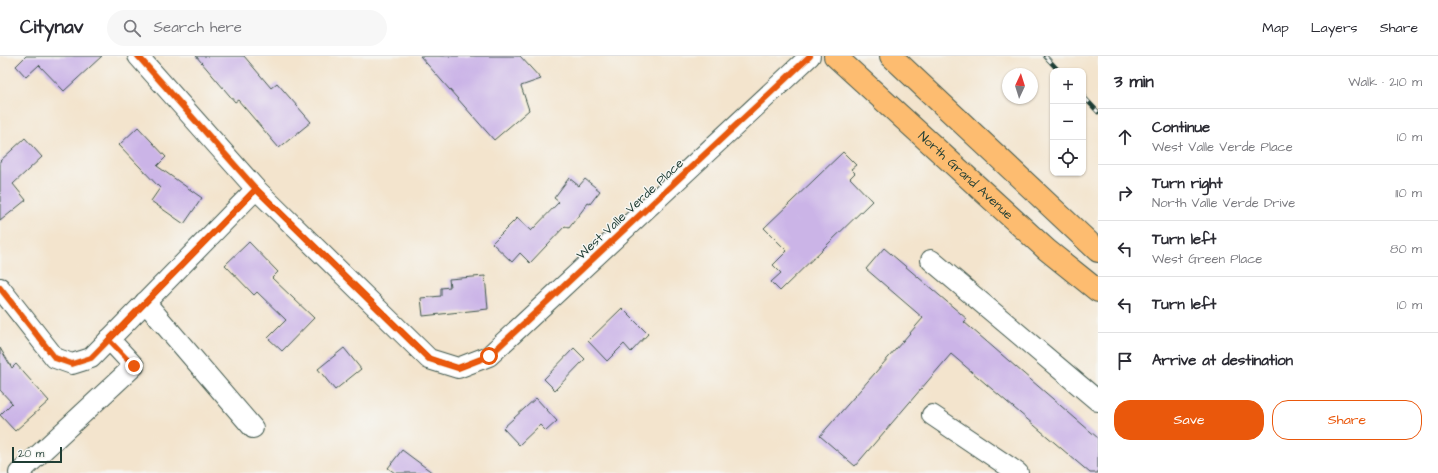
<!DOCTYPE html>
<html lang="en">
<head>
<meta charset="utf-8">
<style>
	:root { --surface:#fff; --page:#f7f7f7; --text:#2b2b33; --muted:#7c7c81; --line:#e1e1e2; --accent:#ea580c }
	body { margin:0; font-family:"Architects Daughter",sans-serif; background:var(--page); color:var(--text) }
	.controls { position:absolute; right:12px; top:12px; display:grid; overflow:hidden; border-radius:8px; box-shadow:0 1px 3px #0004 }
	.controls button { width:36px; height:36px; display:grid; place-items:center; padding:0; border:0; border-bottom:1px solid var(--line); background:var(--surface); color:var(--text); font:20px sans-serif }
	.compass { position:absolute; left:1002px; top:12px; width:36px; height:36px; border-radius:50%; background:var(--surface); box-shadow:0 1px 3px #0004; rotate:4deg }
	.scale { position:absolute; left:12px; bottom:10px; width:50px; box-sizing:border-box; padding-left:4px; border:2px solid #1f3d34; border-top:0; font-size:11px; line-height:14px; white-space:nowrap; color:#1f3d34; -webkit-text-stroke:3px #f6f6f2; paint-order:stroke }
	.stop { position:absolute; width:12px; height:12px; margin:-9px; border:3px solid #ea580c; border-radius:50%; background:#fff }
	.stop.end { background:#ea580c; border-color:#fff; box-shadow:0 1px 4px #0008 }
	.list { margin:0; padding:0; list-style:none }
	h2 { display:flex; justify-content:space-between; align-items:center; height:52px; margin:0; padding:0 16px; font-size:17px }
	h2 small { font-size:13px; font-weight:400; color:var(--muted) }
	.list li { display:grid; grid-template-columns:26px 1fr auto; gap:12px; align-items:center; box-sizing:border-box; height:56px; padding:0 16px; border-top:1px solid var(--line) }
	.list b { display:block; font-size:15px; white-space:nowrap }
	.list p { margin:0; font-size:13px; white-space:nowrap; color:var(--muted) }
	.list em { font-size:13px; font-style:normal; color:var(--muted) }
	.actions { display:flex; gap:8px; padding:12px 16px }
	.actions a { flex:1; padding:9px 0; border:1px solid var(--accent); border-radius:16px; text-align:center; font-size:14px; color:var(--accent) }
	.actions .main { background:var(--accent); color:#fff }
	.icon { flex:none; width:22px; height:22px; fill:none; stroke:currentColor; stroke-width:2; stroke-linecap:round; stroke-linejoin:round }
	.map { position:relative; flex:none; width:1098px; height:417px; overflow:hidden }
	header { display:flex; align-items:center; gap:24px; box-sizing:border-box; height:56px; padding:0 20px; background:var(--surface); border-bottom:1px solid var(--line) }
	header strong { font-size:19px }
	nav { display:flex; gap:22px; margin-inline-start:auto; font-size:14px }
	.search { width:280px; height:36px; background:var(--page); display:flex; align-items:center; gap:10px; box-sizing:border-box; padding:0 14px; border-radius:22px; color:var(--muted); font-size:15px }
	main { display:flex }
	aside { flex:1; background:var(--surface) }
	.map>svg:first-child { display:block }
	.building { fill:#cbb4e7 }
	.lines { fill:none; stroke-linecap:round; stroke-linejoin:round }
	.minor-casing { stroke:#3f564b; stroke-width:22 }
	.major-casing { stroke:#3f564b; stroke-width:24 }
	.minor { stroke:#fff; stroke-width:20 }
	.major { stroke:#fdbc70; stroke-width:22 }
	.rail-casing { stroke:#1f3d34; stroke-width:4.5 }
	.rail { stroke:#f6f6f2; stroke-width:3; stroke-dasharray:9; stroke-linecap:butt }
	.cycleway-casing { stroke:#f6f6f2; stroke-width:8 }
	.cycleway { stroke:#e8590c; stroke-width:6 }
	.route { stroke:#ea580c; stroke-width:5 }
	.labels { text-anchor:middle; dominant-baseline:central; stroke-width:3; stroke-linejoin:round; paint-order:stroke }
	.street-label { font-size:13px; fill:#1f3d34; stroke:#f6f6f2 }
</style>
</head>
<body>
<header>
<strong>Citynav</strong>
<div class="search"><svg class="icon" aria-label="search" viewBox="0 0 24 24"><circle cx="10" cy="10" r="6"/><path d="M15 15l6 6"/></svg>Search here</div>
<nav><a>Map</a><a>Layers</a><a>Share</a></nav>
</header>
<main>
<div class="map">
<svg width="1098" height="417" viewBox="0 0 1098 417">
	<rect width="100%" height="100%" fill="#f6f6f2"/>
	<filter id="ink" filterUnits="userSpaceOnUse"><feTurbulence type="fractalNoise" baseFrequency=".025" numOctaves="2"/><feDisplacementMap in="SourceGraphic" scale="8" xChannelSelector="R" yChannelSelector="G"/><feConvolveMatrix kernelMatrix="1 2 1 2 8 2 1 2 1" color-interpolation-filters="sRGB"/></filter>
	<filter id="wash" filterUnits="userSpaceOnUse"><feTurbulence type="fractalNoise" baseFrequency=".012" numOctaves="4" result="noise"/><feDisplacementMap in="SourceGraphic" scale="16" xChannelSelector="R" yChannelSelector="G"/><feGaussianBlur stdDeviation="0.9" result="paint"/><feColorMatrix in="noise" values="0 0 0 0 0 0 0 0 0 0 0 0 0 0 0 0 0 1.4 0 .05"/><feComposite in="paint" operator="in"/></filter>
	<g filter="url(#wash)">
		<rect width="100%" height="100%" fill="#f3e4cd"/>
		<g id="blocks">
			<g class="building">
				<polygon points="26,0 102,0 64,35 39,9 26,21 16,10"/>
				<polygon points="196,0 244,0 271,32 277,27 311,66 279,92 238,44 235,46"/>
				<polygon points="420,0 520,0 541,23 521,30 529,54 494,84"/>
				<polygon points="138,71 166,101 157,110 202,142 184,168 151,145 160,132 119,89"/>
				<polygon points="25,82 42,101 13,128 26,144 0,165 0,105"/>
				<polygon points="843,96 856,109 851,113 855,117 850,122 872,145 780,235 771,226 781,217 773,209 787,195 764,172"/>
				<polygon points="569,122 579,130 585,123 600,135 590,148 588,147 569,172 565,170 530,207 520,197 512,206 492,187 517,162 531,175 559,146 554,142"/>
				<polygon points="249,186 278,216 272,222 314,262 282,295 268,282 286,264 257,236 254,239 225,209"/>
				<polygon points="884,192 967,263 964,266 1098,382 1098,417 1090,417 951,298 855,410 820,380 923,262 866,213"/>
				<polygon points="485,220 488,253 423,260 421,242 441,240 441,232 450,231 449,223"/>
				<polygon points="622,252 648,278 631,296 624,288 607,305 588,285"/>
				<polygon points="0,292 12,312 16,308 49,345 15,375 0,359 12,347 0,334"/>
				<polygon points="344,292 361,313 335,334 318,313"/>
				<polygon points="574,292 585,303 555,334 544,323"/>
				<polygon points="536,342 557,365 546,375 540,369 519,389 503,372"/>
				<polygon points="402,394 433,417 395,417 388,412"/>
			</g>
		</g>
	</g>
	<g filter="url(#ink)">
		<use href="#blocks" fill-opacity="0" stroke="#3f564b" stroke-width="1"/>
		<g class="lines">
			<defs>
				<g id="minor">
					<polyline points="138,0 256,133 429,303 458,312 489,300 810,0"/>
					<polyline points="931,204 1098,345"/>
					<polyline points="0,232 55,302 72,308 91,302 256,133"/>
					<polyline points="145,246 253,372"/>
					<polyline points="932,359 1018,417"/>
					<polyline points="19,417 134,310 109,283"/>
				</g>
				<g id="major">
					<path id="s1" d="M 835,0 L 1047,194 L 1098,235"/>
					<polyline points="891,0 1098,195"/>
				</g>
			</defs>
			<use href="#minor" class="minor-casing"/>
			<use href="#major" class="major-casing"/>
			<use href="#minor" class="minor"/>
			<use href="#major" class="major"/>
			<defs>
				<g id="rail">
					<polyline points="1045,0 1059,15"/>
					<polyline points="1083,40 1098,56"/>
				</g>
			</defs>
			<use href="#rail" class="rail-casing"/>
			<use href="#rail" class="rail"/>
			<defs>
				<g id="cycleway">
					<polyline points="138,0 256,133 429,303 458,312 489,300 810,0"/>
					<polyline points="0,232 55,302 72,308 91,302 256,133"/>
				</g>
			</defs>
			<use href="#cycleway" class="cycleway-casing"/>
			<use href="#cycleway" class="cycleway"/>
		</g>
	</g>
	<g class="lines" filter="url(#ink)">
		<polyline class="route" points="134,310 109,284 256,133 429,302 458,312 489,300"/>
	</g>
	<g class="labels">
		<g class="street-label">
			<text stroke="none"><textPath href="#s1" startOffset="177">North Grand Avenue</textPath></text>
			<text transform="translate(630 153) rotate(-43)">West Valle Verde Place</text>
		</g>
	</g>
</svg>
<div class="controls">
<button>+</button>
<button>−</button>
<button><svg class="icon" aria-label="locate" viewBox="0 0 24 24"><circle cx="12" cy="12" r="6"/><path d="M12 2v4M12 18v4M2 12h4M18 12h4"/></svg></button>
</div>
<svg class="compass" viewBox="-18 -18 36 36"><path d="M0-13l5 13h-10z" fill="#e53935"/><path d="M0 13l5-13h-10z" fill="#7c7c81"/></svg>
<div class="scale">20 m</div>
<div class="stop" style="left:489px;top:300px"></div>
<div class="stop end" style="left:134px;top:310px"></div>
</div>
<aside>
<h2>3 min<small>Walk · 210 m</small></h2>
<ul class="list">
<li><svg class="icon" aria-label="ahead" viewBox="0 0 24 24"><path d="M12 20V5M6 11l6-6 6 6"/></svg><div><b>Continue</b><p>West Valle Verde Place</p></div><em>10 m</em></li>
<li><svg class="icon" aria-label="right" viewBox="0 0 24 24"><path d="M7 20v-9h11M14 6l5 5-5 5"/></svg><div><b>Turn right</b><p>North Valle Verde Drive</p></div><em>110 m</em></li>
<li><svg class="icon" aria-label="left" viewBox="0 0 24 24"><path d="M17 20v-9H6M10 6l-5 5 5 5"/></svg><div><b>Turn left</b><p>West Green Place</p></div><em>80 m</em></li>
<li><svg class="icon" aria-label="left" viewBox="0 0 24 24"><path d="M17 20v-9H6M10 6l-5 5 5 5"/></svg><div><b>Turn left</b></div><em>10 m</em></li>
<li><svg class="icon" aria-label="arrive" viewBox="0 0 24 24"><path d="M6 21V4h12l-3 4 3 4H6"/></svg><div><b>Arrive at destination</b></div></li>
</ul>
<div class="actions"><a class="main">Save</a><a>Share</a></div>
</aside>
</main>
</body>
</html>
